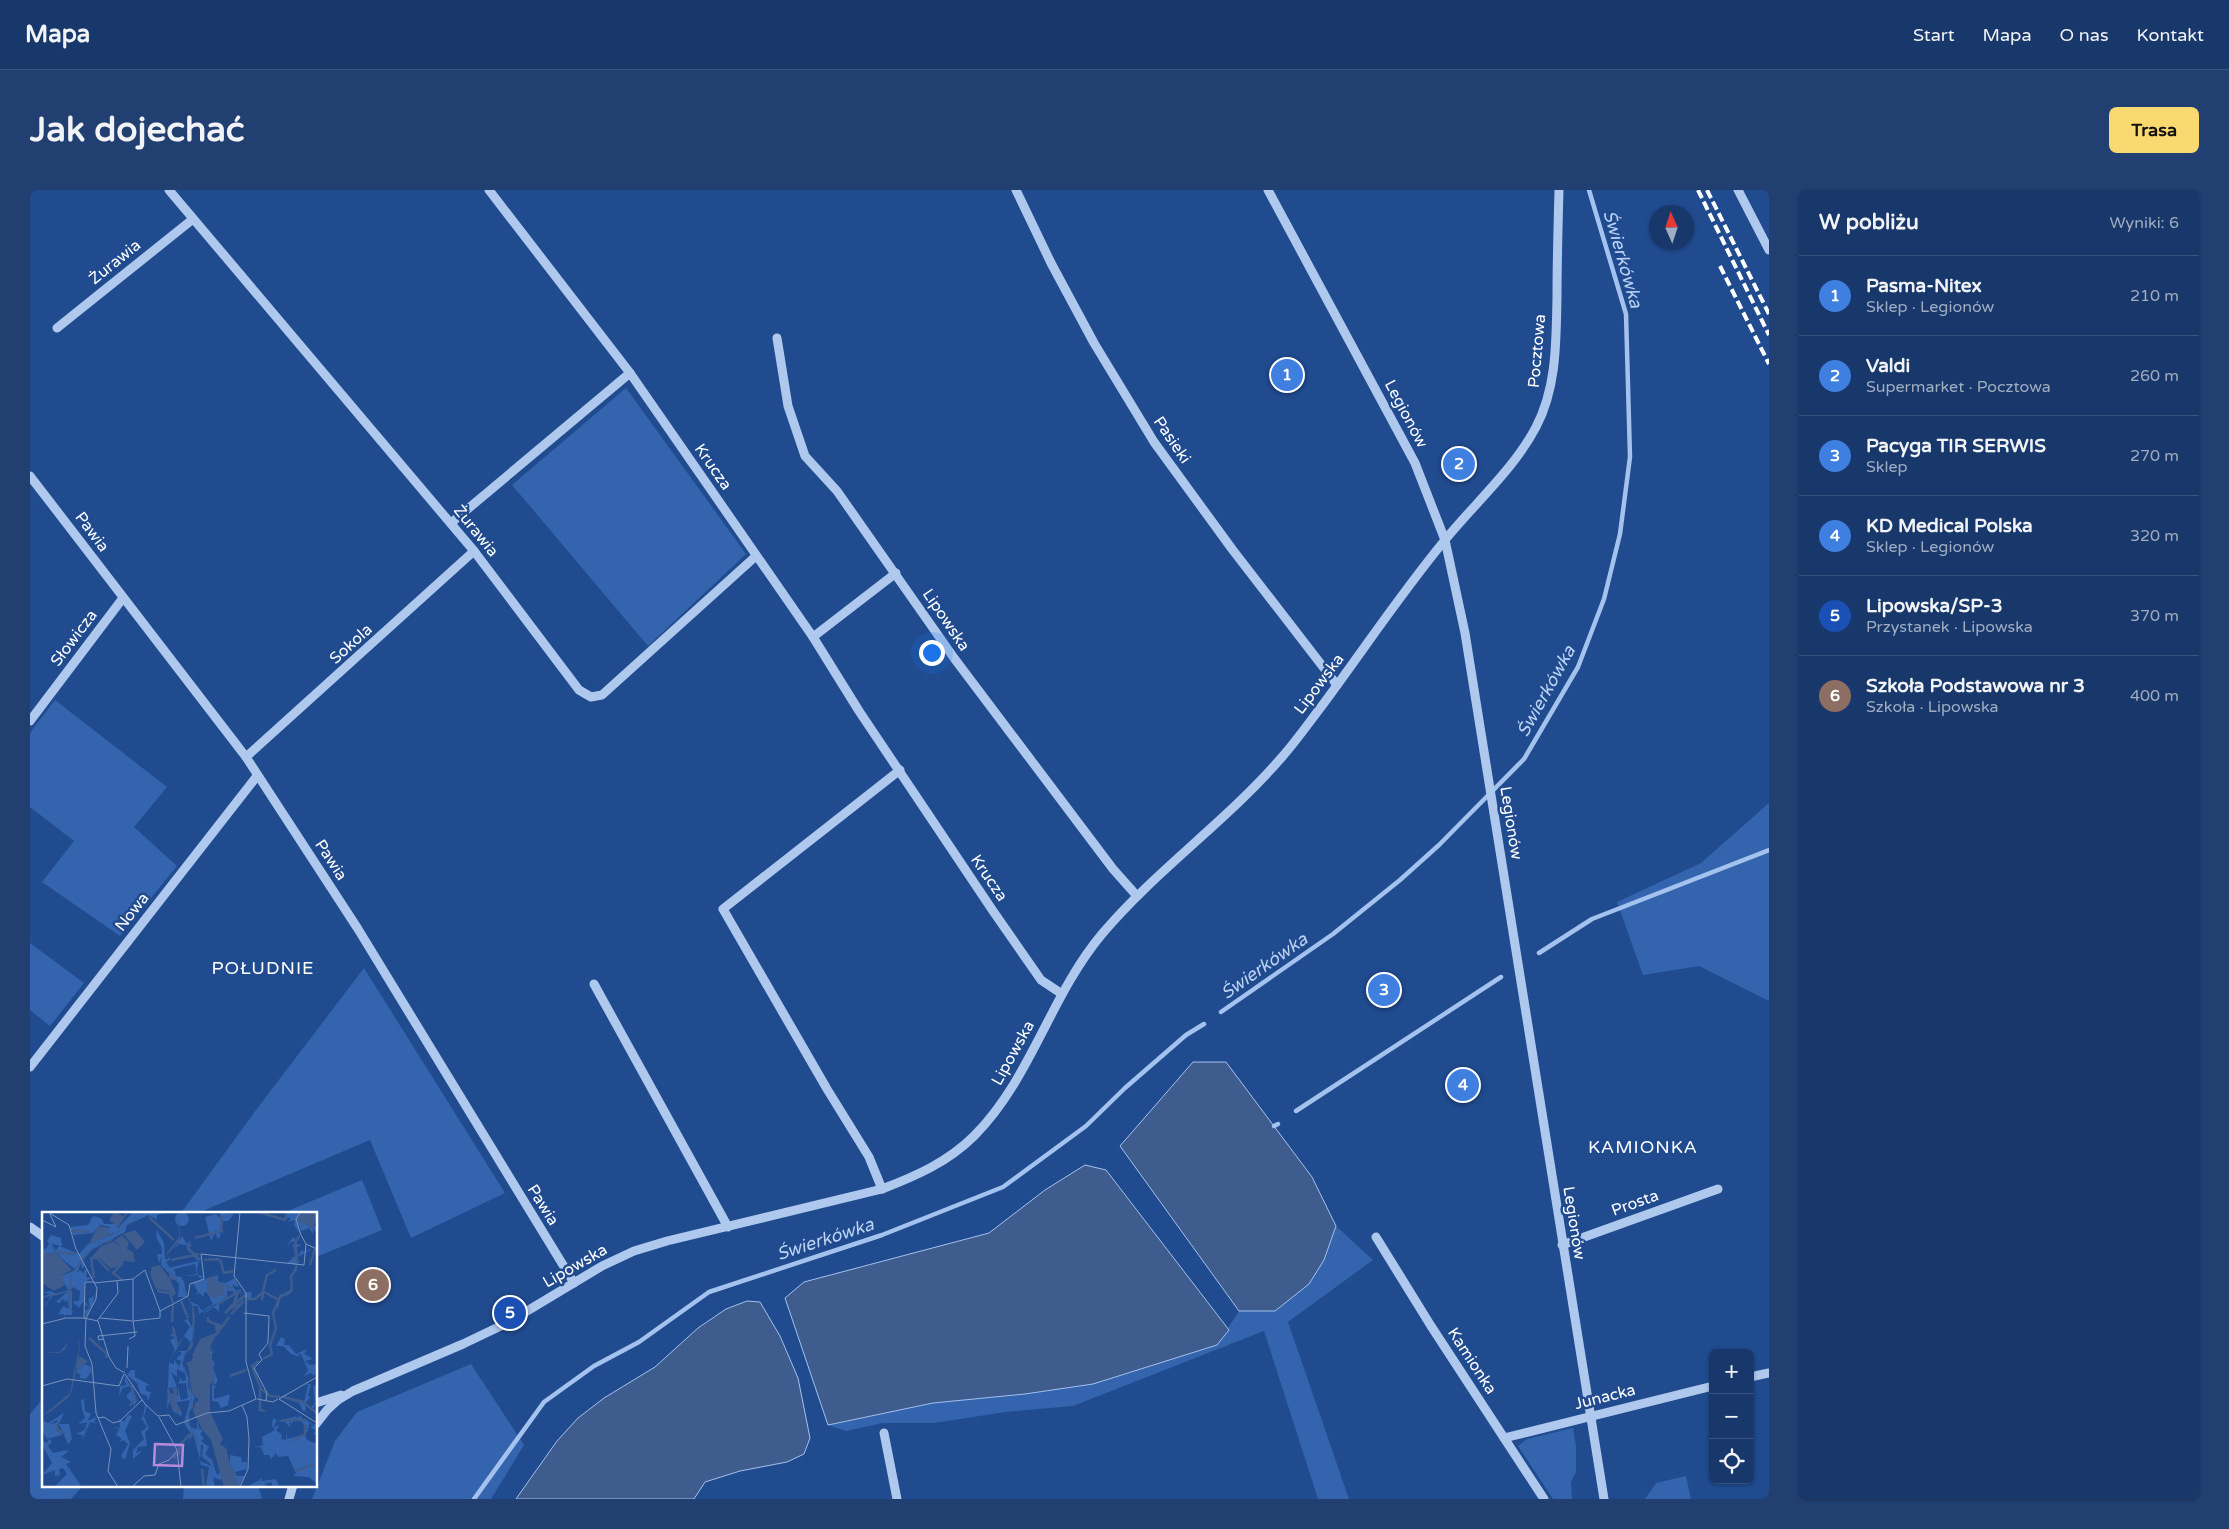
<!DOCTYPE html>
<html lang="pl">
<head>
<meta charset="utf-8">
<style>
	:root { --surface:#18386b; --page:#213f71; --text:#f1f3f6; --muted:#9facc1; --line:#36527e; --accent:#fad970 }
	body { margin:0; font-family:"Varela Round",sans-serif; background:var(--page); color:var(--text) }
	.controls { position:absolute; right:15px; bottom:15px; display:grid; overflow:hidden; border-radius:8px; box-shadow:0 1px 4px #0004 }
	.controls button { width:45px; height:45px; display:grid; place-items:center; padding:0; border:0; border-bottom:1px solid var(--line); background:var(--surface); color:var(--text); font:25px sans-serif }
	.compass { position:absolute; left:1619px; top:15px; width:45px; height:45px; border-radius:50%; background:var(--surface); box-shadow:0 1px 4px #0004; rotate:357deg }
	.you { position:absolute; left:901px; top:462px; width:18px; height:18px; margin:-12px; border:4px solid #fff; border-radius:50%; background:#1a73e8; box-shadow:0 0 0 8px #1a73e833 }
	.badge { display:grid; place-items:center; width:32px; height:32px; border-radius:50%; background:var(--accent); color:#fff; font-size:16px; font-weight:700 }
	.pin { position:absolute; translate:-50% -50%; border:2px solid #fff; box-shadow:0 1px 5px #0006 }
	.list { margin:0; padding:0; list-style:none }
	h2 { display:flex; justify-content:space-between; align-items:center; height:65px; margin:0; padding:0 20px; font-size:21px }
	h2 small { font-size:16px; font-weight:400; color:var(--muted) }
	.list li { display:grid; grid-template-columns:32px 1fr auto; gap:15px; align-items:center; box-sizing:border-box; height:80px; padding:0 20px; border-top:1px solid var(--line) }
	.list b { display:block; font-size:19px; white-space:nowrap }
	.list p { margin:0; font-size:16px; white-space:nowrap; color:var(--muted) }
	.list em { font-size:16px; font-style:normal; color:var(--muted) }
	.icon { flex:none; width:28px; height:28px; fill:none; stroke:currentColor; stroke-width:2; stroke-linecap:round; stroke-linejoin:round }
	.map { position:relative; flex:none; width:1739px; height:1309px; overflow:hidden; border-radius:8px }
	header { display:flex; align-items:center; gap:30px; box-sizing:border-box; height:70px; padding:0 25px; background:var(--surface); border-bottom:1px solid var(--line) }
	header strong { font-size:24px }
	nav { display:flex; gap:28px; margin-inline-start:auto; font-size:18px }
	.intro { display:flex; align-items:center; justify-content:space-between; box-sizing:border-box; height:120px; padding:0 30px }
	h1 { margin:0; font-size:35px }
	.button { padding:12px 22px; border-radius:8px; background:var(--accent); color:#111; font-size:18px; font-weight:700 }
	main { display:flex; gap:30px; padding:0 30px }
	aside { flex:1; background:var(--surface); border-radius:8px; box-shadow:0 1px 4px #0004 }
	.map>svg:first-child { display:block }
	.green { fill:#3364ad }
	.water { fill:#3e5c8e; stroke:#a3c2ee }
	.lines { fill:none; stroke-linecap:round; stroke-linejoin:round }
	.stream { stroke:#a3c2ee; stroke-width:4.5 }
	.minor { stroke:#afc8ed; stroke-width:9 }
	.rail { stroke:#fff; stroke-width:4; stroke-dasharray:9 4; stroke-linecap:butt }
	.labels { text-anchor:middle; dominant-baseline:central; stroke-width:5; stroke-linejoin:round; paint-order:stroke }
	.street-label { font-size:16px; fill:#fff; stroke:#204b8f }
	.water-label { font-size:18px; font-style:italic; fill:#bbd2f4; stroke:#204b8f }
	.neighbourhood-label { font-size:18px; letter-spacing:1px; fill:#fff; stroke:#204b8f }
	.inset-river { fill:none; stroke:#3e5c8e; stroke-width:2.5 }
	.inset-road { fill:none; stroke:#7993bc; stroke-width:1 }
	.view { fill:#b68bdc; fill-opacity:0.15; stroke:#b68bdc; stroke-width:2.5 }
	.inset-edge { fill:none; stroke:#fff; stroke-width:2.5 }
</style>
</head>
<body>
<header>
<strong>Mapa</strong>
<nav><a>Start</a><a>Mapa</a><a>O nas</a><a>Kontakt</a></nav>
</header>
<div class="intro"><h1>Jak dojechać</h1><a class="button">Trasa</a></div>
<main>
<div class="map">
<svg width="1739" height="1309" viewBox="0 0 1739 1309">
	<rect width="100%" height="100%" fill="#204b8f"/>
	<g class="green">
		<polygon points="596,198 716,364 618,456 482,295"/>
		<polygon points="25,510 137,597 104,637 147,676 90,746 12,692 44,651 0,617 0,543"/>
		<polygon points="1739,613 1739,811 1669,776 1613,785 1587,712 1671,673"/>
		<polygon points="0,753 54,793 20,836 0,820"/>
		<polygon points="334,778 475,1003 381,1048 340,950 168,1023 151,1023 226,920"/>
		<polygon points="332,990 352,1040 286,1067 286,1023 253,1023"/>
		<polygon points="1306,1036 1343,1070 1258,1132 1319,1309 1288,1309 1234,1141 1043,1216 976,1222 904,1233 853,1233 816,1241 798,1235 903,1213 995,1204 1187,1155 1209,1121 1245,1121 1294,1070"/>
		<polygon points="441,1174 494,1255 461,1309 282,1309 305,1251 327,1222"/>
		<polygon points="14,1207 14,1295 54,1295 41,1309 0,1309 0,1224"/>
		<polygon points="1543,1238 1546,1256 1546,1282 1541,1292 1542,1309 1523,1309 1488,1256 1497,1249"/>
		<polygon points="1656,1286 1661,1309 1615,1309 1626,1293"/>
		<polygon points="154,1295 228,1295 232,1309 153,1309"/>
	</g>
	<g class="water">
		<polygon points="1163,872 1196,872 1282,987 1306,1036 1294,1070 1279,1094 1245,1121 1209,1121 1090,956"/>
		<polygon points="1055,975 1076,980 1199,1140 1187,1155 1063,1194 995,1204 903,1213 798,1235 755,1108 774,1092 959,1043 1015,1000"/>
		<polygon points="717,1111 730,1112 750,1146 768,1188 780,1248 774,1264 757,1272 710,1281 675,1292 664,1309 486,1309 527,1251 548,1228 574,1208 625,1177 668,1138 696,1119"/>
	</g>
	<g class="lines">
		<g class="stream">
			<polyline points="1509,763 1562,729 1739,660"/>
			<polyline points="1191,822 1303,744 1370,690 1409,655 1494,569 1548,477 1574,409 1590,344 1600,267 1596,124 1559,0"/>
			<polyline points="1266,921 1471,787"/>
			<polyline points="1244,936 1248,934"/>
			<polyline points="444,1309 514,1212 564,1176 609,1152 679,1102 852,1045 973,997 1056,936 1095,898 1156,845 1174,834"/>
		</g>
		<g class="minor">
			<polyline points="139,0 444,361 549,500 561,507 572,505 726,366"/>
			<polyline points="459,0 600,183 783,447 829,521 963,721 1011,790 1032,804"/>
			<polyline points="986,0 1021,73 1064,153 1124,252 1202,359 1307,495"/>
			<polyline points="1238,0 1385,273 1415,350 1435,443 1574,1309"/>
			<polyline points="1708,0 1739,60"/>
			<polyline points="27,138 163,29"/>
			<polyline points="747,148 758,216 775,266 807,301 924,468 1083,679 1107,706"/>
			<polyline points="0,286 216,567 328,739 544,1093"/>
			<polyline points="421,333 600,183"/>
			<polyline points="783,447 866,383"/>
			<polyline points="0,531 93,408"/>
			<polyline points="216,567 444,361"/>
			<polyline points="564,794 698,1037"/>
			<polyline points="0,877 227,586"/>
			<polyline points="852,999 839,967 797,899 693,719 870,580"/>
			<polyline points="0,1037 14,1047"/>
			<polyline points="1346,1047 1401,1136 1514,1309"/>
			<polyline points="1532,1055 1688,999"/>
			<polyline points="1720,1187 1739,1183"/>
			<polyline points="286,1213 311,1205"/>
			<path d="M 286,1234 L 297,1220 L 308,1210 L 323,1201 L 433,1154 L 479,1132 L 572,1076 L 604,1061 L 637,1051 L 852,999 C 886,986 918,972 944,946 C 1001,889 1020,806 1072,744 C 1126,680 1197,631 1252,567 C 1266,551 1278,534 1291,517 C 1332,462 1371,403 1415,350 C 1445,313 1484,279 1506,237 C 1527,197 1526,151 1527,107 C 1527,72 1528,36 1529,0"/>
			<polyline points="854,1243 867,1309"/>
			<polyline points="1474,1248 1683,1196"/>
			<polyline points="259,1309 263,1295"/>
		</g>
		<g class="rail">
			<polyline points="1668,0 1739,145"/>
			<polyline points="1677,0 1739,124"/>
			<polyline points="1690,76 1739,174"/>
		</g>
	</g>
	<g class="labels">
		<g class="street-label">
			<text transform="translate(85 72) rotate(-39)">Żurawia</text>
			<text transform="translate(1507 161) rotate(-85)">Pocztowa</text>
			<text transform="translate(1376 224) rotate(62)">Legionów</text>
			<text transform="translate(1142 250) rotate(56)">Pasieki</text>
			<text transform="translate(683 277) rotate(55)">Krucza</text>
			<text transform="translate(446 341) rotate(51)">Żurawia</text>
			<text transform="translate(62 342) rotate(53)">Pawia</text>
			<text transform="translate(916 430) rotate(56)">Lipowska</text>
			<text transform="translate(44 448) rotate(-53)">Słowicza</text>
			<text transform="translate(321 454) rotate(-42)">Sokola</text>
			<text transform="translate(1289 494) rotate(-53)">Lipowska</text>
			<text transform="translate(1481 633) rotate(81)">Legionów</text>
			<text transform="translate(301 670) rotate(57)">Pawia</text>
			<text transform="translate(959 688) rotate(56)">Krucza</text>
			<text transform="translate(102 722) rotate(-52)">Nowa</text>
			<text transform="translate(983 863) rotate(-61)">Lipowska</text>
			<text transform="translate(1605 1013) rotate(-20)">Prosta</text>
			<text transform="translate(513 1015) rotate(58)">Pawia</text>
			<text transform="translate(1544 1033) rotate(81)">Legionów</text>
			<text transform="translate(545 1076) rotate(-30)">Lipowska</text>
			<text transform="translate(1442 1171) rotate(57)">Kamionka</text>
			<text transform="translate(1575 1207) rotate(-14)">Junacka</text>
		</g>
		<g class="water-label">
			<text transform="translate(1593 69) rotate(74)">Świerkówka</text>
			<text transform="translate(1516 501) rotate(-61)">Świerkówka</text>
			<text transform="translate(1234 776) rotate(-35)">Świerkówka</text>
			<text transform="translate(795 1049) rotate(-18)">Świerkówka</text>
		</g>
		<g class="neighbourhood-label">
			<text x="233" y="778">POŁUDNIE</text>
			<text x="1613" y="957">KAMIONKA</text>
		</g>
	</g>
	<g transform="translate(12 1022)">
		<rect width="275" height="275" fill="#204b8f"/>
		<path d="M 91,0 L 125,0 L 115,3 L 115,8 L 107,3 L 85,13 L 83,20 L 51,37 L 40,47 L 39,45 L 43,53 L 40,57 L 39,51 L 35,61 L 38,58 L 42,62 L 42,59 L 45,57 L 44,65 L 50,66 L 42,70 L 42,89 L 48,95 L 46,87 L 52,84 L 51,92 L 54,84 L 52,81 L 55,83 L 53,72 L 55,81 L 54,87 L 49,96 L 46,94 L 48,97 L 44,105 L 43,99 L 47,96 L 41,90 L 36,97 L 36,94 L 32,92 L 31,89 L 37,89 L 38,79 L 31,75 L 27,80 L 30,78 L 30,103 L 23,103 L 23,106 L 21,102 L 16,103 L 21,94 L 27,97 L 25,85 L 25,90 L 20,87 L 18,91 L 14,90 L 25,80 L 10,84 L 9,87 L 6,89 L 4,93 L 2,94 L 9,84 L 0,86 L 8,81 L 0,81 L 8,79 L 15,82 L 26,78 L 19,64 L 34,58 L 19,46 L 8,32 L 14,41 L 0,42 L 0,31 L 3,38 L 7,32 L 0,22 L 5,29 L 9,23 L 19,26 L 20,34 L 9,32 L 14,38 L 17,34 L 37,42 L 46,32 L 70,23 L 74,18 L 69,23 L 65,19 L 68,15 L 58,13 L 51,21 L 31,23 L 28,15 L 46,13 L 51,4 L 59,6 L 62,12 L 73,12 L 76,16 ZM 178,0 L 192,2 L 186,9 L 179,9 L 181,21 L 177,20 L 179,23 L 176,27 L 173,21 L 169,29 L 163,5 L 174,2 L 178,6 ZM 245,0 L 259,0 L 259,10 L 271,17 L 275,13 L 275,21 L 271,17 L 271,22 L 267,16 L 259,19 L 255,7 L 258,23 L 254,32 L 260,33 L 255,35 L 256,44 L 260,38 L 262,40 L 272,36 L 256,45 L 255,58 L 249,66 L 251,78 L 248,82 L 238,86 L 237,94 L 234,97 L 238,82 L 244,83 L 250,76 L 249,65 L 255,53 L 245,51 L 255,42 L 252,33 L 254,29 L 246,31 L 249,34 L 245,32 L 252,25 L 254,28 L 258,22 L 252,13 L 253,8 L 245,10 L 249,7 L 246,5 L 244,8 ZM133 7a7 7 0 1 1 14 0a7 7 0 1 1-14 0ZM 115,18 L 122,31 L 123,47 L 126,48 L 128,43 L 128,48 L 124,50 L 128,56 L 134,54 L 156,49 L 151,44 L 145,45 L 151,43 L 145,38 L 145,33 L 137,32 L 132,37 L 140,24 L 145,32 L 149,27 L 146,36 L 157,48 L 155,58 L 156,63 L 161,64 L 159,67 L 155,63 L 149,64 L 143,64 L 155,62 L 153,52 L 132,57 L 134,64 L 139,65 L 142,70 L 145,85 L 136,85 L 137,72 L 119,53 L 120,43 L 117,51 L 115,42 L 120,42 L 120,36 L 114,25 ZM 176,63 L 176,70 L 184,71 L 193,66 L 197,75 L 190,73 L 194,79 L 197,77 L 193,81 L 199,78 L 196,81 L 210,80 L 209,85 L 213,87 L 202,85 L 198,93 L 185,99 L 198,91 L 203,81 L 196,82 L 196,83 L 195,88 L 192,93 L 191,94 L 186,95 L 192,93 L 194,82 L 177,92 L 177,100 L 172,95 L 165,100 L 161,101 L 192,82 L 191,79 L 185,79 L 185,85 L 157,102 L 156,94 L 151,94 L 153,103 L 149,90 L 156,93 L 160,99 L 171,92 L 165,80 L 162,81 L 162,85 L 157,81 L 152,84 L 156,80 L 151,71 ZM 152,104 L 150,134 L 146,137 L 150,128 L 148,130 L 142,124 L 128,149 L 133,138 L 128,128 L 134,126 L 128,123 L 132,121 L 130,112 L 135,126 L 135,134 L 148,115 L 142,108 L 146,107 L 150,115 ZM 239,125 L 243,127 L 242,133 L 247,133 L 254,142 L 265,137 L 262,142 L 271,147 L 263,149 L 268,153 L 273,152 L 275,157 L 272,164 L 269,161 L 262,164 L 266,158 L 259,142 L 256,142 L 259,145 L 249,142 L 241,134 L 234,134 ZM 170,133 L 169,139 L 173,140 L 170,141 L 170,148 L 173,151 L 171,156 L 176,169 L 171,174 L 175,174 L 172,176 L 172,187 L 188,182 L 186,193 L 179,196 L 176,190 L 170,189 L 170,174 L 172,169 L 168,147 L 168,138 ZM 136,139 L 144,139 L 140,152 L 146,165 L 146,176 L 153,185 L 147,202 L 148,215 L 155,217 L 155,207 L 157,216 L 161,219 L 158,222 L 162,226 L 159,229 L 167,235 L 163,242 L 170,248 L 175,263 L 180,260 L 178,256 L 188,258 L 188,243 L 199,245 L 200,250 L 205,250 L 205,257 L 193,260 L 195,264 L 203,264 L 196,275 L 193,271 L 190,275 L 182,275 L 180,264 L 179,268 L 171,265 L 173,275 L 164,273 L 167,255 L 159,253 L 158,249 L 169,254 L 169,251 L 160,245 L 161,233 L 159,233 L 158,247 L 151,222 L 146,232 L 148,226 L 144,223 L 149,222 L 142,211 L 148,188 L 130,191 L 135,191 L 133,193 L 135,198 L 140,200 L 139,204 L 131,199 L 128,188 L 125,197 L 127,151 L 132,152 L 132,147 L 137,155 L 139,149 L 134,147 L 140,141 ZM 135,157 L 143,161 L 144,168 L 140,169 L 139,165 L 136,172 L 144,171 L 146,186 L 139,188 L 136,175 L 136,184 L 127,181 L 127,176 L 135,175 L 129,160 L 135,165 ZM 43,152 L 49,155 L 50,166 L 49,160 L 44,167 L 37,166 L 39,163 L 34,160 ZM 89,158 L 93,158 L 93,165 L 108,173 L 104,174 L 104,179 L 109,180 L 106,189 L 105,184 L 98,181 L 95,171 L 85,163 ZM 82,163 L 92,179 L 95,189 L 92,193 L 84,184 L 90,178 L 88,174 L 81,176 L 77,184 L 78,174 L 84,173 ZM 263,172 L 269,172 L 266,184 L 269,185 L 263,191 L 268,197 L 273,191 L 271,174 L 275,173 L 275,190 L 270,199 L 275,201 L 275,203 L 263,193 L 264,198 L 261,199 L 257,191 L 238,185 L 244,182 L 244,186 L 262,190 L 266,173 ZM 42,187 L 43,199 L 49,202 L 45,209 L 55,205 L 52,210 L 55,212 L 48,210 L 40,228 L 41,223 L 34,222 L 43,218 L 45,210 L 36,212 L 43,206 L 40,197 L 39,188 ZM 101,191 L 105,194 L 102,205 L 107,216 L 103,220 L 105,234 L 96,235 L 94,241 L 100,239 L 91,247 L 91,238 L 102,227 L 99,220 L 105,215 L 99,206 L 95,210 L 101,205 L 103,193 ZM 22,201 L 17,212 L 27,212 L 30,227 L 26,232 L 15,208 L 8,212 L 14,211 L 20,223 L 5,227 L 0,219 L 0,208 L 6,211 ZM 86,203 L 90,204 L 83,219 L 88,231 L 83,248 L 79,244 L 86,232 L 81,228 L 76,231 L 80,227 L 74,223 L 77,217 L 71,215 L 78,216 L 77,207 L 82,210 ZM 256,204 L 252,207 L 259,204 L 262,210 L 264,208 L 272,213 L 275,211 L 275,222 L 271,223 L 274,218 L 267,215 L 272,214 L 267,211 L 266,219 L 263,221 L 265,216 L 258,208 L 251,208 L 250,212 L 247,209 L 249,216 L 243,210 L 247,207 L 241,210 L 234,209 L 232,215 L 236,214 L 234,211 L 237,214 L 234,218 L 240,223 L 239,227 L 244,228 L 245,217 L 245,227 L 263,222 L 265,228 L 275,232 L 274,271 L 267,265 L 251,264 L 254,261 L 246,244 L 236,245 L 234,241 L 229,247 L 227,243 L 222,243 L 219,235 L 211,236 L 221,233 L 220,225 L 233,218 L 230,213 L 231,206 L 236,209 ZM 7,227 L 10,229 L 6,234 L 11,241 L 25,238 L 26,240 L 19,245 L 29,250 L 24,252 L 40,275 L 12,275 L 25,262 L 21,256 L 17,257 L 18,263 L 13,264 L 13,258 L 0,263 L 10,251 L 0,233 L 0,229 L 5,231 ZM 221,266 L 219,269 L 234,267 L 237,275 L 231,275 L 229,270 L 223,272 L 225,275 L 205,275 Z" fill="#3364ad" fill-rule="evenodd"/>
		<path d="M 72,0 L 81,4 L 87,0 L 76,15 L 67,8 ZM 106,0 L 79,16 L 75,24 L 68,30 L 54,33 L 30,62 L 28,95 L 33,103 L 38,128 L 38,133 L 35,153 L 37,144 L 46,149 L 35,159 L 35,154 L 30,178 L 27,185 L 9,199 L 0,204 L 28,181 L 38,130 L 38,129 L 36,131 L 34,132 L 26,131 L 23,137 L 18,141 L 0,141 L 18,140 L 25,131 L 27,131 L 34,132 L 38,128 L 33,103 L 27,96 L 26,79 L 16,83 L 0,85 L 27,78 L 29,62 L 42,44 L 55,32 L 71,27 L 79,15 ZM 136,0 L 138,25 L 137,29 L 125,43 L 123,54 L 138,70 L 150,92 L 153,104 L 151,133 L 150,136 L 143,142 L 141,152 L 147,166 L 151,193 L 151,196 L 146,201 L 147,212 L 156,228 L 155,229 L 157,232 L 160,232 L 162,234 L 160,245 L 169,251 L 170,255 L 168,275 L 169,253 L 159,244 L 162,235 L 161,233 L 158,233 L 155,231 L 147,214 L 146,210 L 146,201 L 150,194 L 146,165 L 140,152 L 142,142 L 151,129 L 150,94 L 137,69 L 128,67 L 134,81 L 131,84 L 128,79 L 114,77 L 108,62 L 110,55 L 118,53 L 127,66 L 127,61 L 134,68 L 124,56 L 123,53 L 125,41 L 137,25 ZM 260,0 L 275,0 L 272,17 L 258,10 L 255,6 ZM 56,14 L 69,16 L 65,19 L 69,23 L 47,32 ZM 93,18 L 103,30 L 95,38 L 81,22 ZM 80,23 L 87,31 L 85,37 L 91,40 L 93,50 L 82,49 L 77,55 L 68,56 L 56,45 L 49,46 L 59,34 L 71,30 L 80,34 L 72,29 ZM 14,41 L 30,58 L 20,63 L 23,73 L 12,79 L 0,71 L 0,42 ZM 175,64 L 175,71 L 189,74 L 190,77 L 185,79 L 184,74 L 182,74 L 183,86 L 179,82 L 174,87 L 165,82 L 165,66 ZM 173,112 L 179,114 L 168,135 L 172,169 L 168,173 L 168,200 L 181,227 L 178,232 L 184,236 L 194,275 L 182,275 L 169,228 L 161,218 L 153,218 L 160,217 L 151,199 L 153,191 L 157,188 L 150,181 L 146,153 L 143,152 L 149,149 L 159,128 L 174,123 ZM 130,176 L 135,176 L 135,192 L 140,200 L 131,198 L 127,185 L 132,181 Z" fill="#3e5c8e"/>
		<path class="inset-river" d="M 216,0 L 243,8 L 245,0M 107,5 L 132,28M 30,19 L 47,20M 153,26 L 179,19 L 180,4M 149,32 L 146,36 L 158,48M 14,40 L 33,42M 48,46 L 55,46 L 67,59M 49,46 L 52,66M 75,46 L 80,52 L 71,61 L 80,68M 178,47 L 182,61 L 191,59M 129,48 L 157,42M 162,48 L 177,47M 256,51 L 252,34 L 257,24M 268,53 L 273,37M 115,79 L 128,81 L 131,91M 221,79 L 225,63 L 234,58M 222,80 L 237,88M 205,87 L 213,87 L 221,80 L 220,88M 139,89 L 146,106M 174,93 L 199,78M 187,95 L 192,92 L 195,81M 183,101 L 203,83M 189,102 L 202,89M 166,105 L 166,109 L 179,114M 130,110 L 131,92M 131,115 L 135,133M 47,126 L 65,142 L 64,146M 159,128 L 175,122 L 187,105M 151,144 L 159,128M 221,147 L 230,142 L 228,134 L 234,116 L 231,101 L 238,85 L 250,78 L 249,65 L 255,54M 217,149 L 210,154 L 219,177 L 228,184 L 238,185M 188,164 L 204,158M 126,176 L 129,191 L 137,201M 218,177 L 218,198 L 223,199M 242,185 L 261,190 L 275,201M 88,194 L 93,186 L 89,173M 240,208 L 264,208M 15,210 L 15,218 L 23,221M 250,229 L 263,222 L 263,212M 131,246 L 137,241 L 138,232 L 150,221M 189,254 L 196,275M 160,257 L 162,275M 254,259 L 272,252"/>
		<path class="inset-road" d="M 6,0 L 27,13 L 34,37 L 55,76 L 54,87 L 44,106 L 43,134 L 50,152 L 54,201 L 69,237 L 66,259 L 76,275M 198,0 L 192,64 L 204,81 L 204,150 L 214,187M 259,0 L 254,7 L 259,23 L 264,32 L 275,37M 0,8 L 14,15 L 8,2M 52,71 L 91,67 L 103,58 L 118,99M 118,99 L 146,84 L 148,72 L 162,67 L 159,42 L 262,53 L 264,32M 202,101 L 227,104 L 226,131 L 217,142 L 220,148 L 212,156 L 225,181 L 224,188M 42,106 L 56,109 L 67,145 L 74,156 L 83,161M 42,106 L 43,70 L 52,70M 58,106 L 91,109M 91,108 L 91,67M 55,109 L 76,81 L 75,69M 91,109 L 118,106 L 118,99M 0,112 L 24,106 L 43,106M 61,127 L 57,128 L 56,124 L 95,120M 87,127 L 93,124 L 91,109M 85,156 L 86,134M 83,162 L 103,192 L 116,204 L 127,203 L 134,213 L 165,201 L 187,199 L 214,187M 0,174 L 25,167 L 77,174 L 82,162M 215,187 L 231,190 L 236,187M 237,187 L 275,211M 237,187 L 275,165M 117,205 L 135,238 L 139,275M 56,206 L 62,205 L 71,211 L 78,209 L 100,188M 90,275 L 102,264 L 113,263 L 117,252 L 127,248 L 135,239M 198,275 L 206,257 L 207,227 L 205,205 L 200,193"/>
		<path class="view" d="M 113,232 L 141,233 L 140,254 L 112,253 Z"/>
		<rect width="275" height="275" class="inset-edge"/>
	</g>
</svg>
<div class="controls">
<button>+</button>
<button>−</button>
<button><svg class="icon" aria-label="locate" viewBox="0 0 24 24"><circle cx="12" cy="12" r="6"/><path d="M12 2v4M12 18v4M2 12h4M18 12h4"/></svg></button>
</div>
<svg class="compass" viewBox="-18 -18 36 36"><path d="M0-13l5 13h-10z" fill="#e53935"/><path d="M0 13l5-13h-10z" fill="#9facc1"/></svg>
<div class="you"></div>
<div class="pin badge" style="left:1257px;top:185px;background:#3f7fe0">1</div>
<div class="pin badge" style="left:1429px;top:274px;background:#3f7fe0">2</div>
<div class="pin badge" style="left:1354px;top:800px;background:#3f7fe0">3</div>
<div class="pin badge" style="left:1433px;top:895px;background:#3f7fe0">4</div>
<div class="pin badge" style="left:480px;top:1123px;background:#1a4fb4">5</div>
<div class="pin badge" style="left:343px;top:1095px;background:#8d6e63">6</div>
</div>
<aside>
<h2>W pobliżu<small>Wyniki: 6</small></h2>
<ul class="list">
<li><span class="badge" style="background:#3f7fe0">1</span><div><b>Pasma-Nitex</b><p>Sklep · Legionów</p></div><em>210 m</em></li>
<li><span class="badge" style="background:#3f7fe0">2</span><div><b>Valdi</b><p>Supermarket · Pocztowa</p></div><em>260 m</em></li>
<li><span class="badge" style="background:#3f7fe0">3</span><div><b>Pacyga TIR SERWIS</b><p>Sklep</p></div><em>270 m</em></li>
<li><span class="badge" style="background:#3f7fe0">4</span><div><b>KD Medical Polska</b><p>Sklep · Legionów</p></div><em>320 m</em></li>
<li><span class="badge" style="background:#1a4fb4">5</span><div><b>Lipowska/SP-3</b><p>Przystanek · Lipowska</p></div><em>370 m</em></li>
<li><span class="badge" style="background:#8d6e63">6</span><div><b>Szkoła Podstawowa nr 3</b><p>Szkoła · Lipowska</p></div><em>400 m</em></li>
</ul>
</aside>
</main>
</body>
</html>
